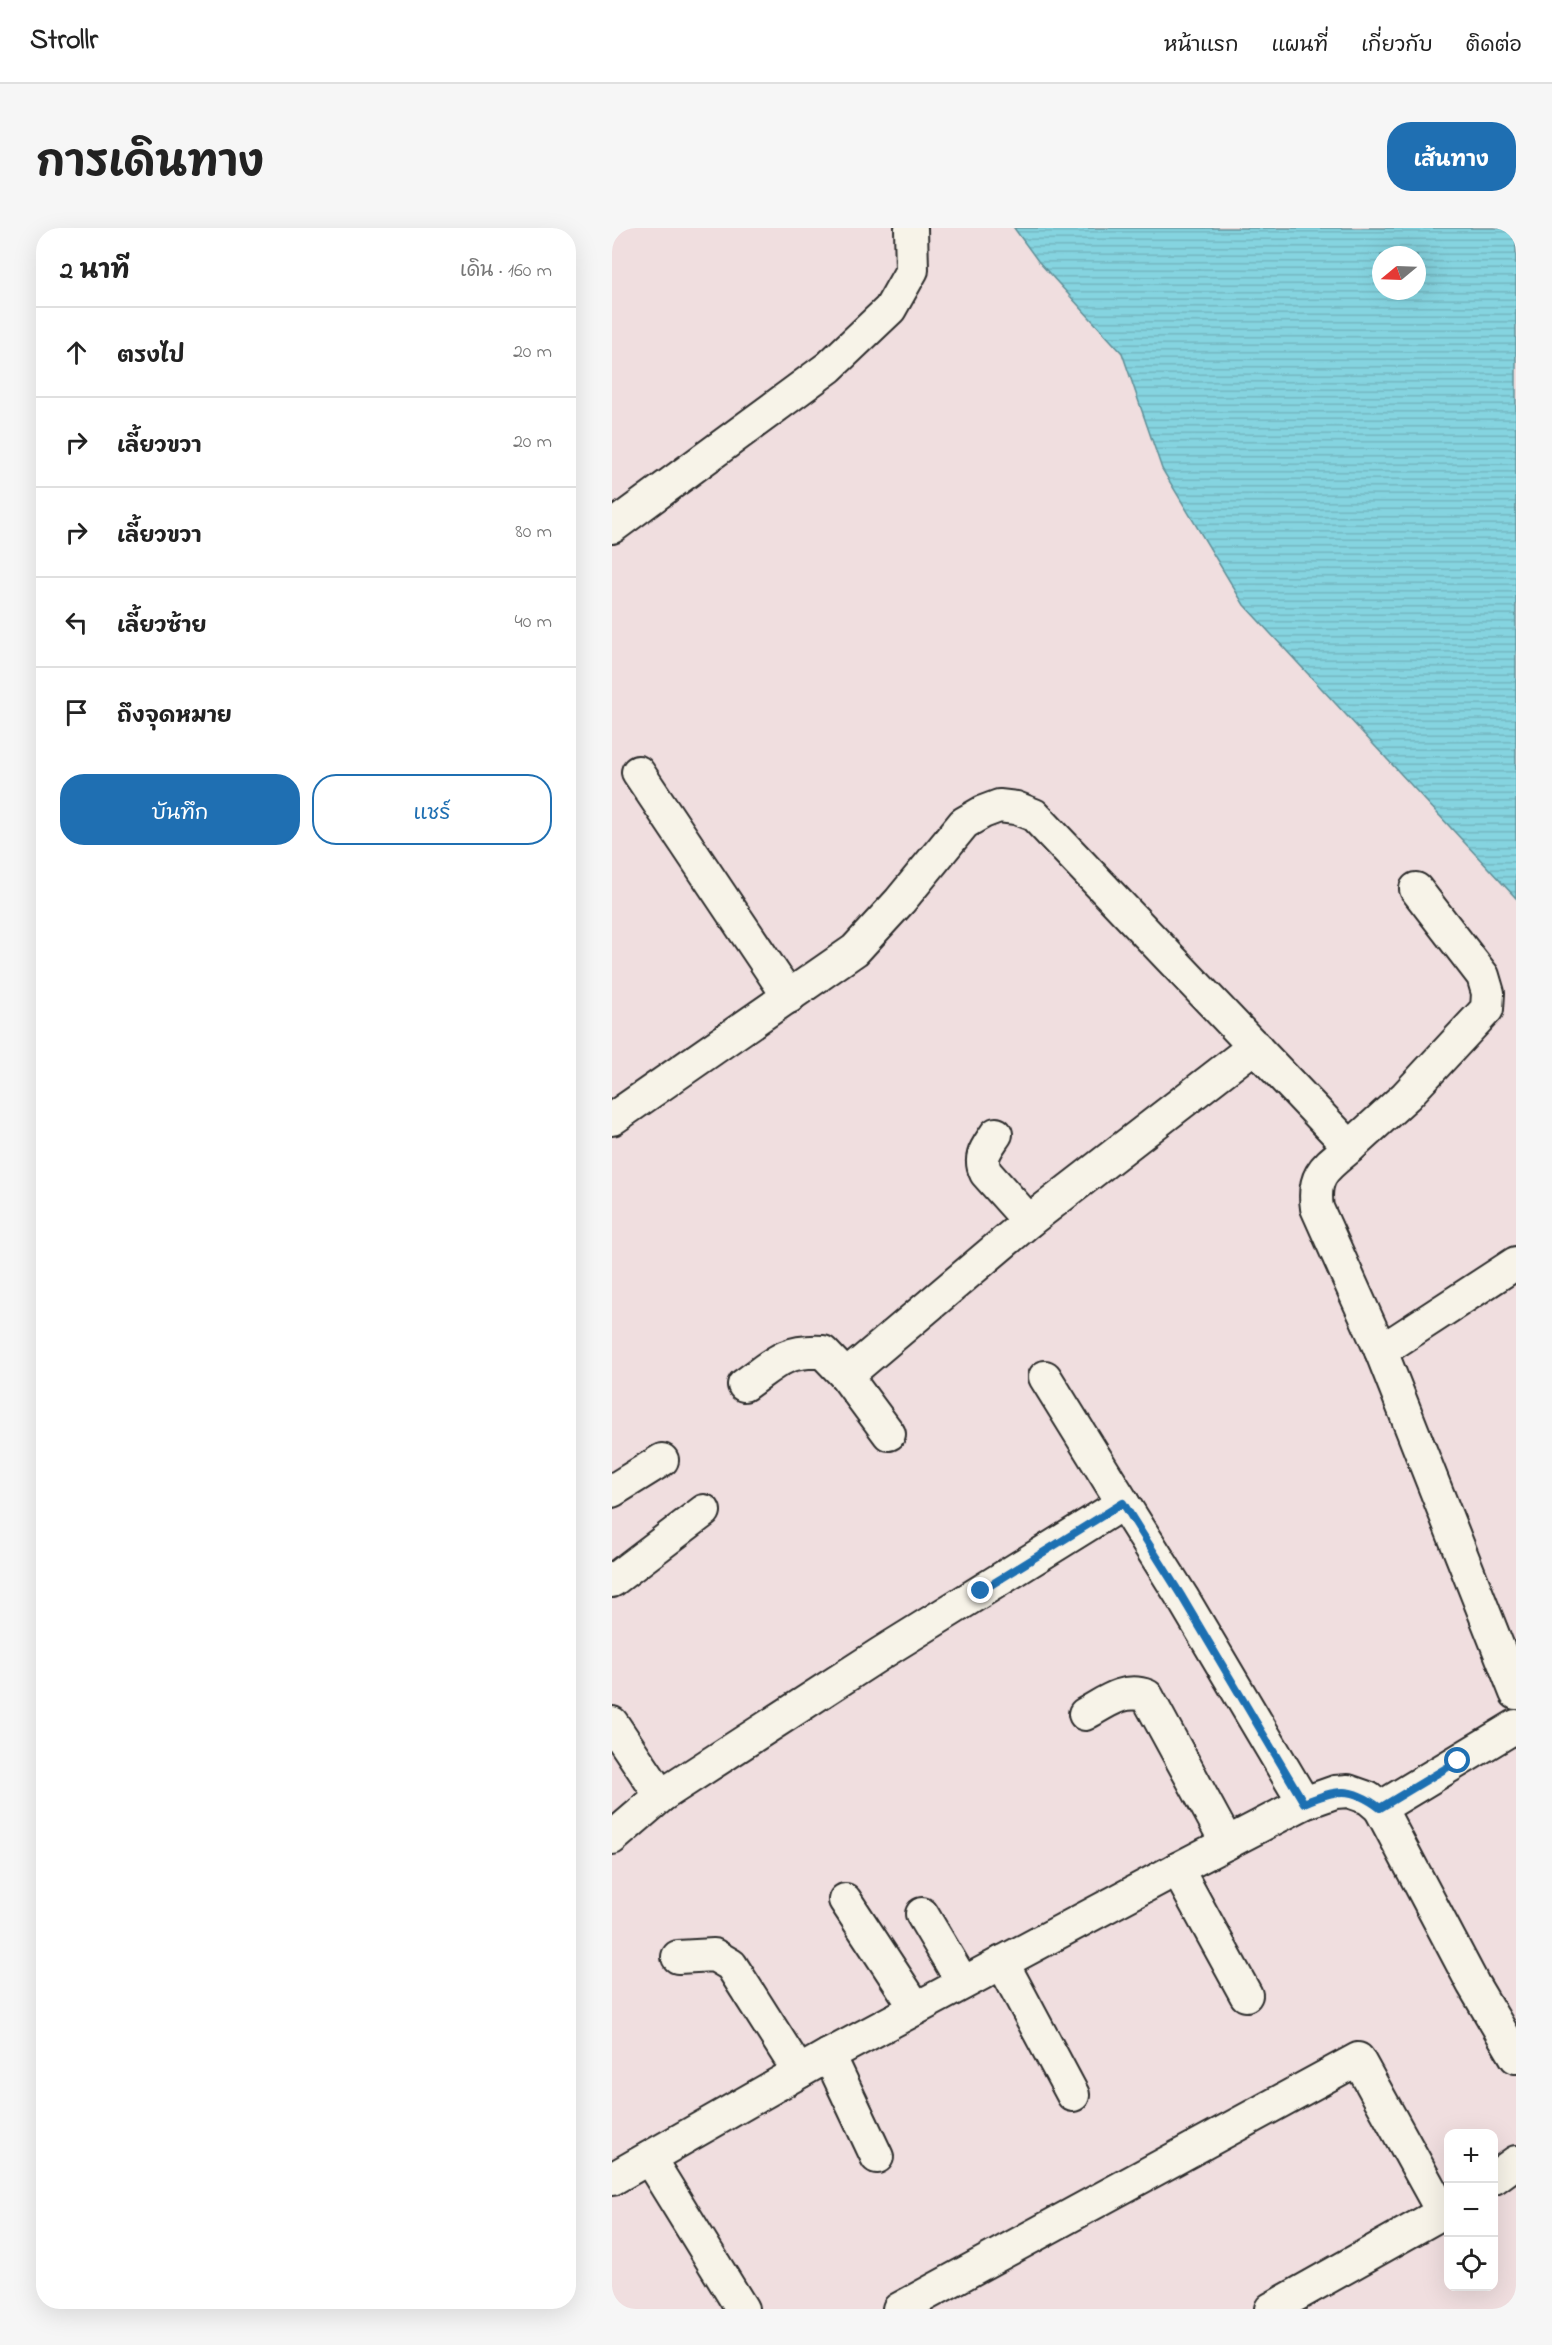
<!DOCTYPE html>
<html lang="th">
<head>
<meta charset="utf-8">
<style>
	:root { --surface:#fff; --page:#f6f6f6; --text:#222; --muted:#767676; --line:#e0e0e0; --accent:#1f6fb2 }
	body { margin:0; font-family:"Indie Flower","Playpen Sans Thai",sans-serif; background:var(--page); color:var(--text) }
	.controls { position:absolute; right:18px; bottom:18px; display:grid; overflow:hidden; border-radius:12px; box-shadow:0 6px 24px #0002 }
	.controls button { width:54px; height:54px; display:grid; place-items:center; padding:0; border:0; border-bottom:2px solid var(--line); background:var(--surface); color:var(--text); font:30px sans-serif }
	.compass { position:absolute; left:760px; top:18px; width:54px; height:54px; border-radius:50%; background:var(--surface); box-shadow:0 6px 24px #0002; rotate:251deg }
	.stop { position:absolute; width:18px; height:18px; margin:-14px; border:4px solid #1f6fb2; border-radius:50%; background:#fff }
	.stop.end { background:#1f6fb2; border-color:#fff; box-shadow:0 2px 6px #0008 }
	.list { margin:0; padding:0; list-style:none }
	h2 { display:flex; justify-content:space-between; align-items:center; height:78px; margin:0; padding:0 24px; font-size:26px }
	h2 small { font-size:20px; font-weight:400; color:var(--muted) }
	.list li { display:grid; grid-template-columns:39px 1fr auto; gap:18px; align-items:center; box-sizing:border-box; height:90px; padding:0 24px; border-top:2px solid var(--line) }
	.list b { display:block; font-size:22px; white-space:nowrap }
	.list em { font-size:20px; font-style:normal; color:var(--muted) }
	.actions { display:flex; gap:12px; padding:18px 24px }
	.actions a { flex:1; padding:14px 0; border:2px solid var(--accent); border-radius:24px; text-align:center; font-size:21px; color:var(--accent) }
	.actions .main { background:var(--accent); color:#fff }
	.icon { flex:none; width:33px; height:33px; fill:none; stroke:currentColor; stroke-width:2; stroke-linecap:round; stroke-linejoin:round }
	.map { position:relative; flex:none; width:904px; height:2081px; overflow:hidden; border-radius:24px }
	header { display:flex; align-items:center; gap:36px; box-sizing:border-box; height:84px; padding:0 30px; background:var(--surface); border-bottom:2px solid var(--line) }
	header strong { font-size:28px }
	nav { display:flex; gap:33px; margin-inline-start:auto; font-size:21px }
	.intro { display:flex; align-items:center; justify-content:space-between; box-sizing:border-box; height:144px; padding:0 36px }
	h1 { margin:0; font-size:42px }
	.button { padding:15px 27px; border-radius:24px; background:var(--accent); color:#fff; font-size:21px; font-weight:700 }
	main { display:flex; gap:36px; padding:0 36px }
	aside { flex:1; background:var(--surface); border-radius:24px; box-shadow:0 6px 24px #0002 }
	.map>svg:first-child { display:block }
	.water { fill:url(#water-rules); stroke:#619098; stroke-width:1.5; fill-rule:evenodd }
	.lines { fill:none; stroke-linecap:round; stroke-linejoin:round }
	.minor-casing { stroke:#2b2b2b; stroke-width:36 }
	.minor { stroke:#f7f3e8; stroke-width:32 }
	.route { stroke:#1f6fb2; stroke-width:8 }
</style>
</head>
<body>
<header>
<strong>Strollr</strong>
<nav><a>หน้าแรก</a><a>แผนที่</a><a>เกี่ยวกับ</a><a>ติดต่อ</a></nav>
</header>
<div class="intro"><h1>การเดินทาง</h1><a class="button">เส้นทาง</a></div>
<main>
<aside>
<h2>2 นาที<small>เดิน · 160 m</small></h2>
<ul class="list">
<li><svg class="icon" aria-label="ahead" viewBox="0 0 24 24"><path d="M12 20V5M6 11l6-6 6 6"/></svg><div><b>ตรงไป</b></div><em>20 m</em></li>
<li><svg class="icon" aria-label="right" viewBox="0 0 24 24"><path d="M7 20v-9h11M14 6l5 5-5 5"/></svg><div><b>เลี้ยวขวา</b></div><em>20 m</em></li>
<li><svg class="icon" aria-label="right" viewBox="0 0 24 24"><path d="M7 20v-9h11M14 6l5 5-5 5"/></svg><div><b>เลี้ยวขวา</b></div><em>80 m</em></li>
<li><svg class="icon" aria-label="left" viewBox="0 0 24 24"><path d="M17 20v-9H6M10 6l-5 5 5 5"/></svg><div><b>เลี้ยวซ้าย</b></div><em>40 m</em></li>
<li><svg class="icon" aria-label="arrive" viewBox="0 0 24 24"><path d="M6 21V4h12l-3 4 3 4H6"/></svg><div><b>ถึงจุดหมาย</b></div></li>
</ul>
<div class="actions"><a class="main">บันทึก</a><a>แชร์</a></div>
</aside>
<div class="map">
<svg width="904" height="2081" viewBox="0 0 904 2081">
	<defs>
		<pattern id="water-rules" width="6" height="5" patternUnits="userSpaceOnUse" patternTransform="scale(1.5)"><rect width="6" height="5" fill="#85d4e0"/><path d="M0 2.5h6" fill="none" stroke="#73b6c0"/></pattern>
	</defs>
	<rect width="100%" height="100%" fill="#f0dedf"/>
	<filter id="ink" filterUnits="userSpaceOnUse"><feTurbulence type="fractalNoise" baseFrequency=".0167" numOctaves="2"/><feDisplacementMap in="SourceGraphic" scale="12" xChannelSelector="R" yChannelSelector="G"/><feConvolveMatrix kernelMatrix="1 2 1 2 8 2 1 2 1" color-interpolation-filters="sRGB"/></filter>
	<g filter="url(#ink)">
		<path class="water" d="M 402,0 L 904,0 L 904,670 L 632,377 L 550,241 L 510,125 L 426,33 ZM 769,27 L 805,27 L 805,63 L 769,63 Z"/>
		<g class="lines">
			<defs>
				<g id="minor">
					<polyline points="0,299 217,139 278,81 300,42 299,0"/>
					<polyline points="26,544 177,769"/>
					<path d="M 0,891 L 243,722 L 288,673 L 352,595 L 371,584 L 387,578 L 404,580 L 422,587 L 738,919 C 714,939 700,946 705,980 L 769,1123 L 904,1465"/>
					<path d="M 384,906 C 375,920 366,929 374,945 L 417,993"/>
					<polyline points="738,919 794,868 875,781 876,765 871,748 804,661"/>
					<polyline points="769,1123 904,1035"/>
					<polyline points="234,1148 417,993 643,818"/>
					<polyline points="433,1149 511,1275"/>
					<path d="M 132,1157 C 163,1135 172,1122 211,1124 L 234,1148 L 277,1206"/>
					<polyline points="0,1263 50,1232"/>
					<polyline points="0,1353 92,1283"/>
					<path d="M 473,1486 C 493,1475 512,1459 535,1468 L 615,1615"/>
					<polyline points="0,1495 49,1568"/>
					<polyline points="904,1498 768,1580 861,1756 904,1829"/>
					<polyline points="0,1610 49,1568 268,1426 511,1275 570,1369 692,1575"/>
					<polyline points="565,1641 634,1767"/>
					<polyline points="233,1672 304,1780"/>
					<polyline points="310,1686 351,1755"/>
					<polyline points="66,1729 102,1727 119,1737 187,1844"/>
					<polyline points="390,1734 461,1867"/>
					<polyline points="217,1827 265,1929"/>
					<polyline points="37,1930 130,2081"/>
					<polyline points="882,1950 904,1934"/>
					<polyline points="0,1951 217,1827 565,1641 692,1575 723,1564 736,1563 756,1570 768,1580"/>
					<polyline points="287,2081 746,1831 831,1985"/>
					<polyline points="659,2081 837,1981"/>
				</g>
			</defs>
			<use href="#minor" class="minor-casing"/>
			<use href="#minor" class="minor"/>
		</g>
	</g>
	<g class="lines" filter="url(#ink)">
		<path class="route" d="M 369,1363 L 511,1275 L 570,1369 L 692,1575 C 724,1561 739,1558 768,1580 L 846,1533"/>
	</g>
</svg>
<div class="controls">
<button>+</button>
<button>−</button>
<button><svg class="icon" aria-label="locate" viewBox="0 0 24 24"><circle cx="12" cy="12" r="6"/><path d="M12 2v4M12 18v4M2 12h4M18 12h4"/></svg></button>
</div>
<svg class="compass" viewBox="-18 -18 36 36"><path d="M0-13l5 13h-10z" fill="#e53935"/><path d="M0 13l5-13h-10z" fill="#767676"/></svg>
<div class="stop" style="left:846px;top:1533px"></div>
<div class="stop end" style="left:369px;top:1363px"></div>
</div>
</main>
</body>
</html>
